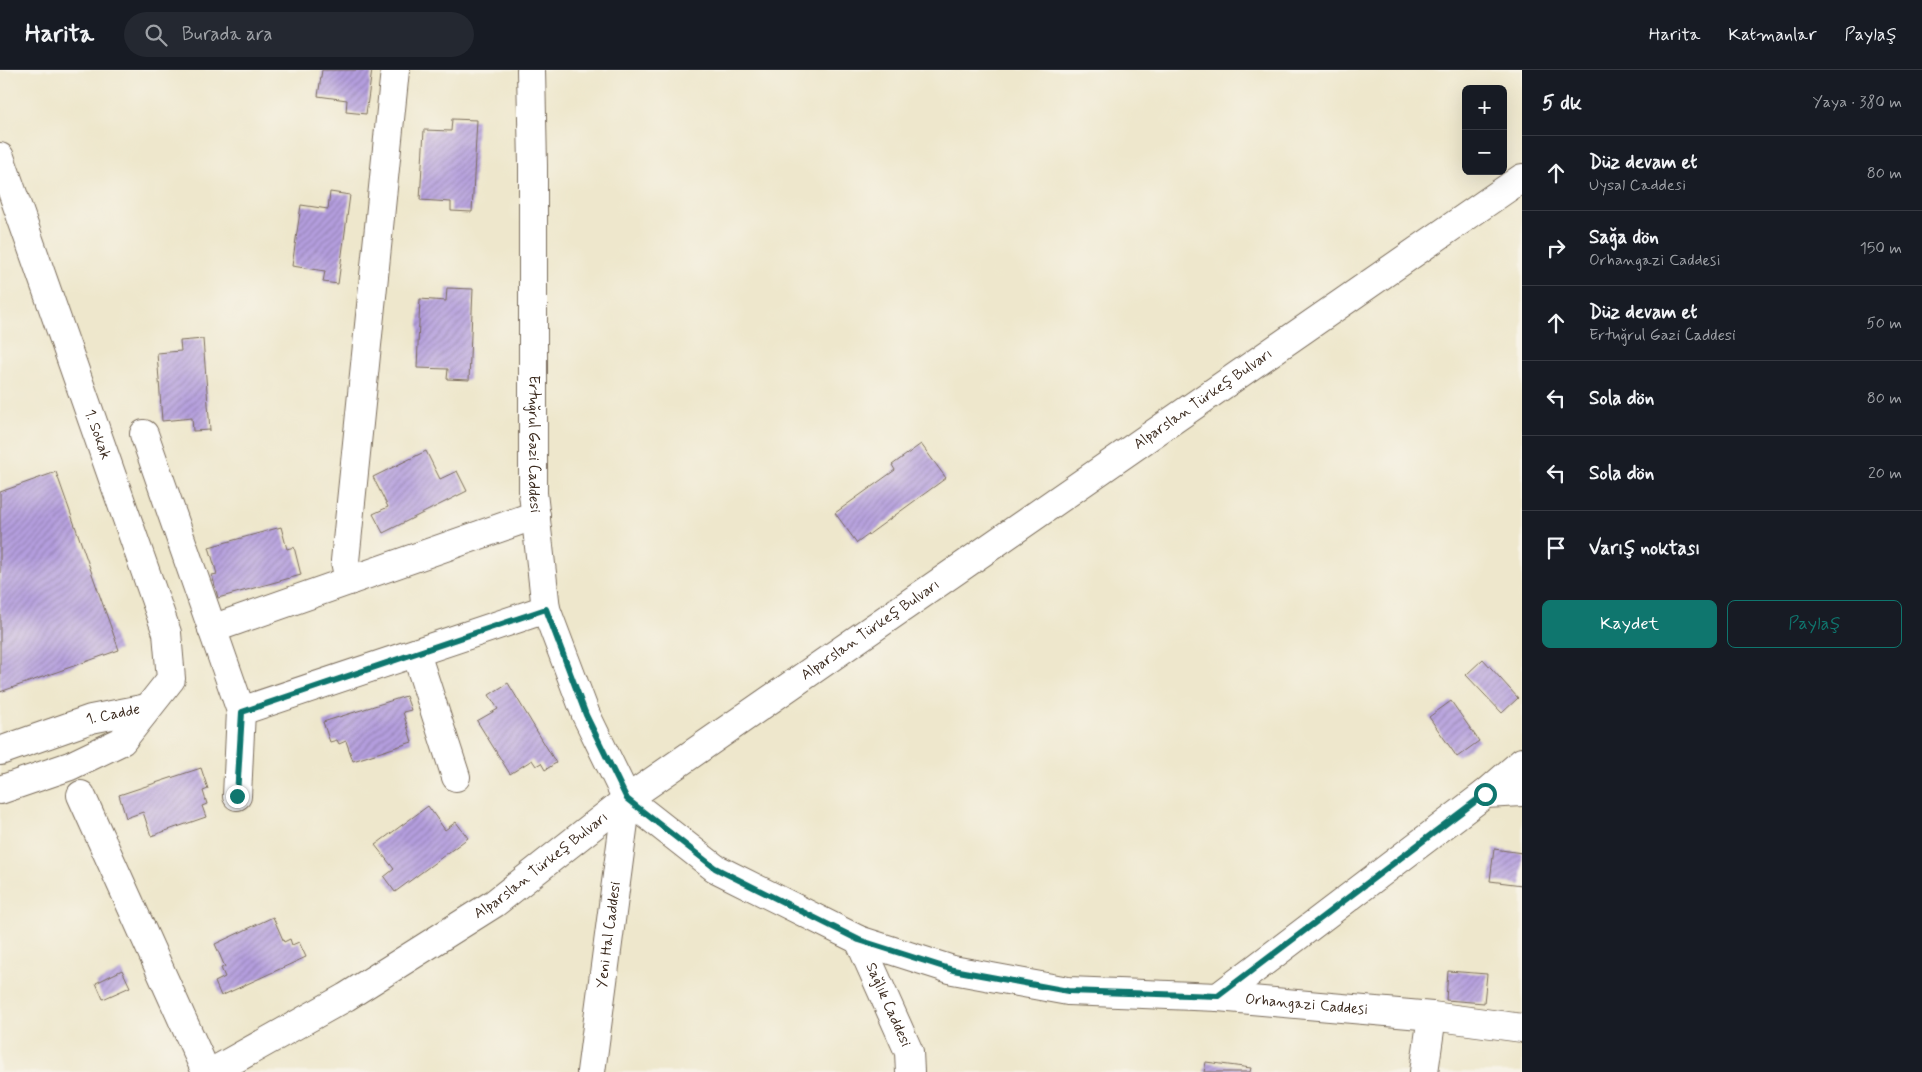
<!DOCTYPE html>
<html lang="tr">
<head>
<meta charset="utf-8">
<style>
	:root { --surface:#171b24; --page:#242831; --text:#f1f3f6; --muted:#9ea1a6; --line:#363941; --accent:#0f766e }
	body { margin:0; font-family:Mynerve,sans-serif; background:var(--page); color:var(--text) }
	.controls { position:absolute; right:15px; top:15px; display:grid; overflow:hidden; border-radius:8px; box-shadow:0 5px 20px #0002 }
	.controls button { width:45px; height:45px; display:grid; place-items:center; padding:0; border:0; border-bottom:1px solid var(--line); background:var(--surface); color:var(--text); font:25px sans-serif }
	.stop { position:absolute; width:15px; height:15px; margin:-11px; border:4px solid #0f766e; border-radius:50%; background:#fff }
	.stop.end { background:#0f766e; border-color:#fff; box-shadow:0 1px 5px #0008 }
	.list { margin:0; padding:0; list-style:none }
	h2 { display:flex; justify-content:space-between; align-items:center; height:65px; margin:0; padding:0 20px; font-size:21px }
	h2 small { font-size:16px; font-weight:400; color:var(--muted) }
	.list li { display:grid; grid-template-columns:32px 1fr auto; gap:15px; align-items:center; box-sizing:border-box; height:75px; padding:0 20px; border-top:1px solid var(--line) }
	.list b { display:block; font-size:19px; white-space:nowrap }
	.list p { margin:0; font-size:16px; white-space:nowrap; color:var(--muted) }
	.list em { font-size:16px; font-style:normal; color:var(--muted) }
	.actions { display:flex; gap:10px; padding:15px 20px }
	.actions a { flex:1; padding:11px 0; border:1px solid var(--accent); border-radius:8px; text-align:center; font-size:18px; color:var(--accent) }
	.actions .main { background:var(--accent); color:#fff }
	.icon { flex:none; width:28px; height:28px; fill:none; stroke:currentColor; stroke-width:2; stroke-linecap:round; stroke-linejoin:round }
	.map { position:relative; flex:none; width:1522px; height:1002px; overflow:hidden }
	header { display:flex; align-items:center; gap:30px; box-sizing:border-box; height:70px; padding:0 25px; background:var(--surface); border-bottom:1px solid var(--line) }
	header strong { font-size:24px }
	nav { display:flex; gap:28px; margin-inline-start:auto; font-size:18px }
	.search { width:350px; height:45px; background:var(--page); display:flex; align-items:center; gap:12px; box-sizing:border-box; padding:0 18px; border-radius:28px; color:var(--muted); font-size:19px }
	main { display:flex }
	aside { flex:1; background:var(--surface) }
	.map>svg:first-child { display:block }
	.building { fill:url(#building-hatch) }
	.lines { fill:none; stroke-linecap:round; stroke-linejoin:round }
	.minor-casing { stroke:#7a6c5b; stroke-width:30 }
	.major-casing { stroke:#7a6c5b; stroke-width:30 }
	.minor { stroke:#fff; stroke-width:28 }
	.major { stroke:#fff; stroke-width:28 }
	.route { stroke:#0f766e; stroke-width:6 }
	.labels { text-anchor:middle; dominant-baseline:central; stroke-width:4.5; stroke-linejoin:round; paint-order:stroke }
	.street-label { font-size:15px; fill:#3b2a1e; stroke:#f7f3e8 }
</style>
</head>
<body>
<header>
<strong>Harita</strong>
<div class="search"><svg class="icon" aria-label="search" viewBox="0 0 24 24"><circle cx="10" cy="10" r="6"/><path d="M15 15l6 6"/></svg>Burada ara</div>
<nav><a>Harita</a><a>Katmanlar</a><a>Paylaş</a></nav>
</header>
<main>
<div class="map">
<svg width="1522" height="1002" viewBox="0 0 1522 1002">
	<defs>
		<pattern id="building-hatch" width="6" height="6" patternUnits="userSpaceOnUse" patternTransform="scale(1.25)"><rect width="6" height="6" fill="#b49ede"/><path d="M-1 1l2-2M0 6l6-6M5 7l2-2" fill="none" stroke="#9481b3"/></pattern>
	</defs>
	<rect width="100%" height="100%" fill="#f7f3e8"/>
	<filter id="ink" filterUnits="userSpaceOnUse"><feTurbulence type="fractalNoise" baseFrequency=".02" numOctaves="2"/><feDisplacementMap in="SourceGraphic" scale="10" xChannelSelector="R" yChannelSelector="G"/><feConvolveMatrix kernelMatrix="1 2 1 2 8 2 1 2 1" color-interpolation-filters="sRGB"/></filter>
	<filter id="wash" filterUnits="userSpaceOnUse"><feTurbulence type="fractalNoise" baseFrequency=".0096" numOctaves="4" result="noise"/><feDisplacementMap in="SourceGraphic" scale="20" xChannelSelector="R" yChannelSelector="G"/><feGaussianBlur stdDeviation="1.12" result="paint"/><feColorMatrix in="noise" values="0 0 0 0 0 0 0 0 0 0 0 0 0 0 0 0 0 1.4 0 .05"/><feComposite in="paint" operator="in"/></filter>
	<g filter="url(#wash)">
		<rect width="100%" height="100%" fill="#eee7cc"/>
		<g id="blocks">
			<g class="building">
				<polygon points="322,0 372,0 366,44 346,42 347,30 318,26"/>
				<polygon points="452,49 477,50 472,142 451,141 451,132 420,130 424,60 451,61"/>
				<polygon points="330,122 350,125 338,214 323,212 325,201 292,196 301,135 328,139"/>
				<polygon points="447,218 473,219 469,310 447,309 448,299 417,298 420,229 446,231"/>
				<polygon points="203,269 210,360 193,361 192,348 162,351 157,283 181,281 180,271"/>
				<polygon points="921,374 946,408 857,473 835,443 895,400 892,395"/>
				<polygon points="426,381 440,409 457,401 467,421 383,463 373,444 388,437 373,407"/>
				<polygon points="56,402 119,580 0,622 0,422"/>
				<polygon points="281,457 287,479 294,477 301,505 218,528 212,505 217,504 209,477"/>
				<polygon points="1483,589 1518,628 1502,643 1466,605"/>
				<polygon points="508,613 556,693 545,700 541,693 536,696 532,690 510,704 477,651 498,639 489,625"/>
				<polygon points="406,626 411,640 403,642 412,672 353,691 346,671 339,674 337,670 330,672 323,652"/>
				<polygon points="1451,631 1479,671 1457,687 1429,647"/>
				<polygon points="201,698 208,719 203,721 207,734 202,736 206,747 151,766 143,742 126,748 119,725"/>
				<polygon points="428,736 445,760 456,752 468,768 395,822 384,807 394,799 375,775"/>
				<polygon points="1494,779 1522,783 1522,815 1490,811"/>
				<polygon points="273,847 284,872 290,869 292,875 299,872 306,887 221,926 215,912 225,907 221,898 225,897 215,874"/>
				<polygon points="122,900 130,917 103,929 96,913"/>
				<polygon points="1448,901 1487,904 1484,933 1446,930"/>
				<polygon points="1206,992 1251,998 1250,1002 1204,1002"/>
			</g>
		</g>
	</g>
	<g filter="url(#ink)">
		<use href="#blocks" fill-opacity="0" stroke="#7a6c5b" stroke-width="1"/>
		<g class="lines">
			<defs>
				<g id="minor">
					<path id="s1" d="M 531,0 L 533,96 L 533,423 L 546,539 L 586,645 L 627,729 L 715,798 L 859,870 L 953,900 L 1068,921 L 1218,927 L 1432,946 L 1522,958"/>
					<path id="s2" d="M 0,87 L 167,563 L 171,609 L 122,671 L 70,696 L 0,720"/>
					<polyline points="144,364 241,641 546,539"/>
					<polyline points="349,511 345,491 395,0"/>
					<polyline points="212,559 536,445"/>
					<polyline points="416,583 456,707"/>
					<path id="s3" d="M 0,681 L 91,649 L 147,638"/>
					<polyline points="1485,724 1522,722"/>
					<polyline points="81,725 206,1002"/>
					<polyline points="237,726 241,641"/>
					<path id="s4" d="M 859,870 L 909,982 L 910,1002"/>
					<polyline points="1218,927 1485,724 1522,692"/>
					<path id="s5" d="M 591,1002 L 627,729"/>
					<polyline points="1424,1002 1432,946"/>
				</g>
				<g id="major">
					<path id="s6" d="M 212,1002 L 346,927 L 495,833 L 627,729 L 1522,108"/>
				</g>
			</defs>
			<use href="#minor" class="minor-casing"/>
			<use href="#major" class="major-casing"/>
			<use href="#minor" class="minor"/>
			<use href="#major" class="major"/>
		</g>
	</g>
	<g class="lines" filter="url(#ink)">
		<polyline class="route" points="237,726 242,642 546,539 586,645 627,729 715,798 859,870 953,900 1068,921 1218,926 1485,724"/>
	</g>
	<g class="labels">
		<g class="street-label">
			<text stroke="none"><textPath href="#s6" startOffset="1199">Alparslan Türkeş Bulvarı</textPath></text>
			<text stroke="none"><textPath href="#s2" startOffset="294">1. Sokak</textPath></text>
			<text stroke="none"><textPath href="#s1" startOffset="374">Ertuğrul Gazi Caddesi</textPath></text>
			<text stroke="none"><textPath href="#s6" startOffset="794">Alparslan Türkeş Bulvarı</textPath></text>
			<text stroke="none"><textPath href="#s3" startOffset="119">1. Cadde</textPath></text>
			<text stroke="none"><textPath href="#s6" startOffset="389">Alparslan Türkeş Bulvarı</textPath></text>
			<text stroke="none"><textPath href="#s5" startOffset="138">Yeni Hal Caddesi</textPath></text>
			<text stroke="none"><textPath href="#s4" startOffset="71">Sağlık Caddesi</textPath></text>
			<text stroke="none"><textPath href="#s1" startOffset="1474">Orhangazi Caddesi</textPath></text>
		</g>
	</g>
</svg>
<div class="controls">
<button>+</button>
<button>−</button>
</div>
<div class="stop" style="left:1485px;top:724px"></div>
<div class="stop end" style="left:237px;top:726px"></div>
</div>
<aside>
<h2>5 dk<small>Yaya · 380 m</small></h2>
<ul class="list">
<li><svg class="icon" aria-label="ahead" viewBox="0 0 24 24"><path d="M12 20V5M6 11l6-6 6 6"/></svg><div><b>Düz devam et</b><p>Uysal Caddesi</p></div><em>80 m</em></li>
<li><svg class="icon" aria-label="right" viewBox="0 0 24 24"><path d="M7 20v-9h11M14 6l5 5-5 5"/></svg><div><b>Sağa dön</b><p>Orhangazi Caddesi</p></div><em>150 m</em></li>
<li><svg class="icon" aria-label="ahead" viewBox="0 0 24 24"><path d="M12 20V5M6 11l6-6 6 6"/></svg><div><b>Düz devam et</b><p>Ertuğrul Gazi Caddesi</p></div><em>50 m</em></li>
<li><svg class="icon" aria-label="left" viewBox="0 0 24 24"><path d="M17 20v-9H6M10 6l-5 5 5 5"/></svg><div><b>Sola dön</b></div><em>80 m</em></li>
<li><svg class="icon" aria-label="left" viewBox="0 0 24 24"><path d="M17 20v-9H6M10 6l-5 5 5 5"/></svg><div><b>Sola dön</b></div><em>20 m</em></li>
<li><svg class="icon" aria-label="arrive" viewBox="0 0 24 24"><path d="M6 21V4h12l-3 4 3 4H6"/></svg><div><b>Varış noktası</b></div></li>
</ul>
<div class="actions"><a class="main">Kaydet</a><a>Paylaş</a></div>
</aside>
</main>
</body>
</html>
